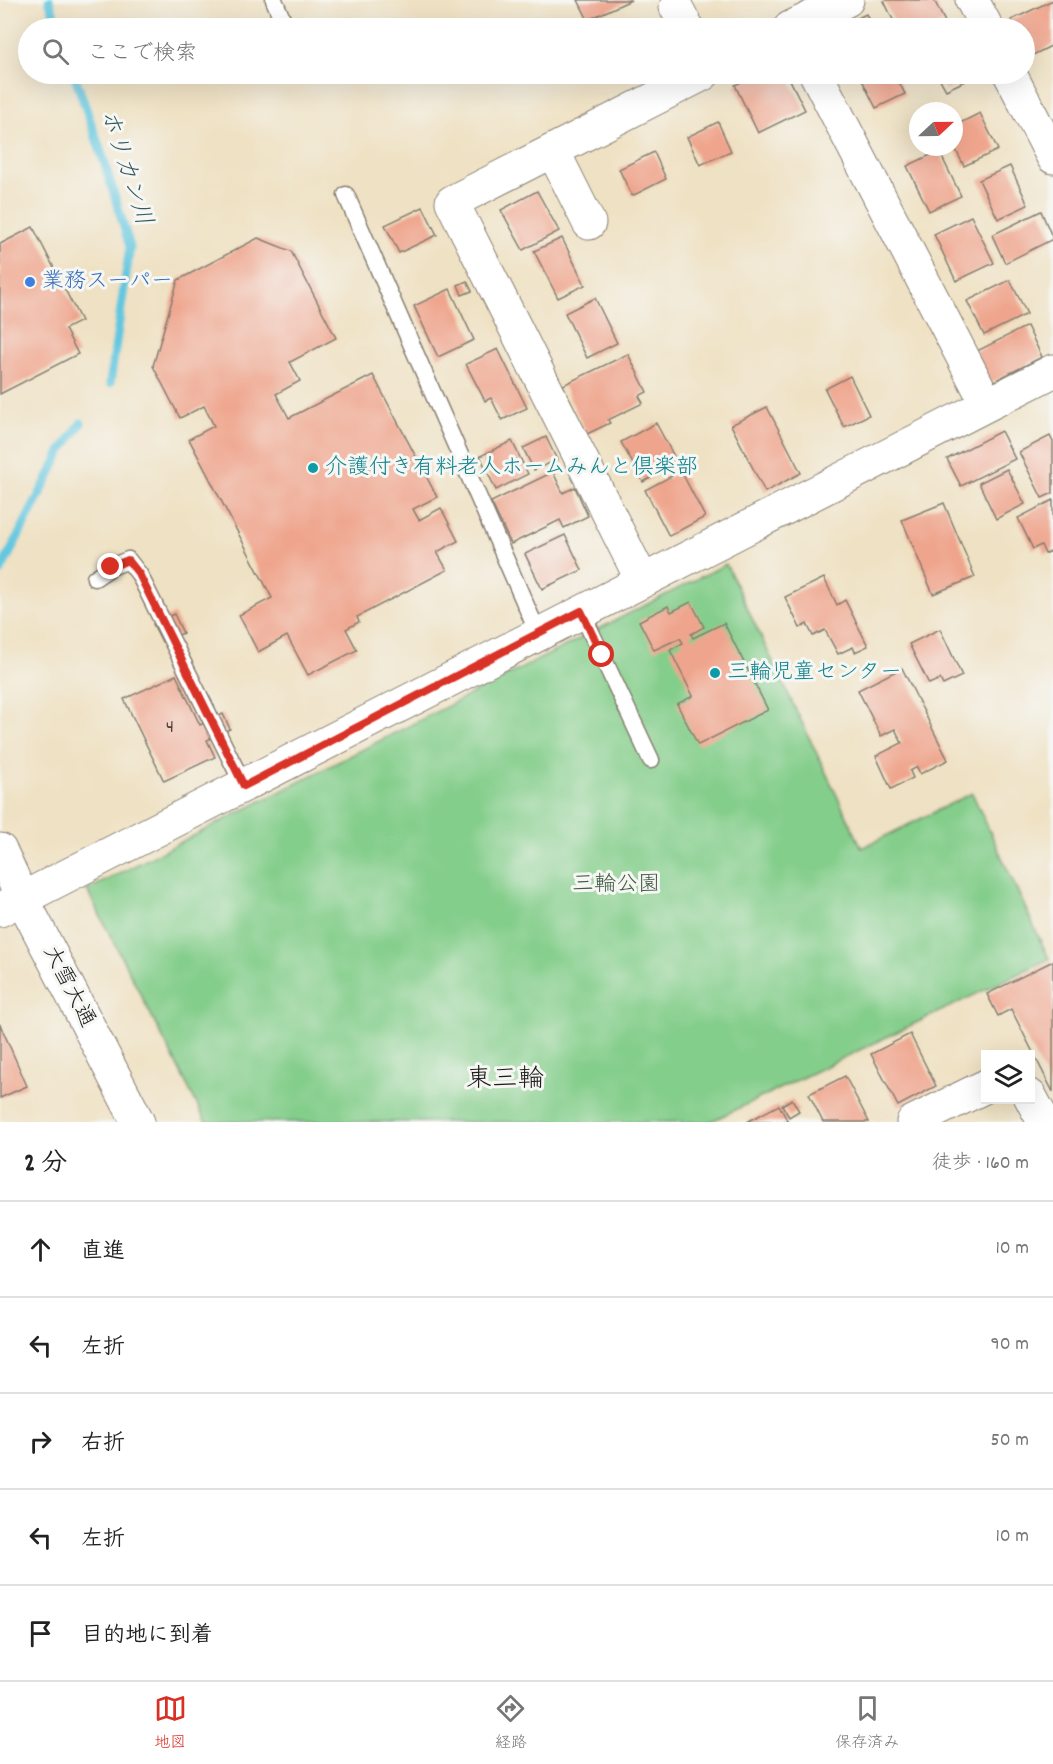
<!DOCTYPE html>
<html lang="ja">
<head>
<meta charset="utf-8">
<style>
	:root { --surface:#fff; --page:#f2f2f2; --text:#222; --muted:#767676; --line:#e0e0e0; --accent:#d93025 }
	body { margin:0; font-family:Dekko,"Klee One",sans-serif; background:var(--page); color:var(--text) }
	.controls { position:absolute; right:18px; bottom:18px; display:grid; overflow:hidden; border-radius:0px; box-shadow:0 6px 24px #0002 }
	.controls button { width:54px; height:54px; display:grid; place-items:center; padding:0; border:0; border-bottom:2px solid var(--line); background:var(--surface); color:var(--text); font:30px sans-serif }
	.compass { position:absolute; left:909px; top:102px; width:54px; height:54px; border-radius:50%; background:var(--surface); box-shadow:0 6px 24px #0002; rotate:68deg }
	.stop { position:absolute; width:18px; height:18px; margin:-14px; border:4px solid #d93025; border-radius:50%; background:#fff }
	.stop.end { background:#d93025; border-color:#fff; box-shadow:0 2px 6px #0008 }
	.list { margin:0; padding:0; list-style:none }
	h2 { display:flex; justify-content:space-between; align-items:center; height:78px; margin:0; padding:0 24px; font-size:26px }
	h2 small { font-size:20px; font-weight:400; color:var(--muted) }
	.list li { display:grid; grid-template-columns:39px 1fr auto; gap:18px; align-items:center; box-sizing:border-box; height:96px; padding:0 24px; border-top:2px solid var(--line) }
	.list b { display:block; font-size:22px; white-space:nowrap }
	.list em { font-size:20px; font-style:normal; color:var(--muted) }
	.icon { flex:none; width:33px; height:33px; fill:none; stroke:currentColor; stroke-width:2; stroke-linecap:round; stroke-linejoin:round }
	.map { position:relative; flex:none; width:1053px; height:1122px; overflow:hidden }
	.search { position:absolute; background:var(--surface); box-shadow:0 6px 24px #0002; left:18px; right:18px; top:18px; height:66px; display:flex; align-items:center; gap:15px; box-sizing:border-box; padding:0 21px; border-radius:33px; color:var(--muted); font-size:22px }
	.sheet { height:558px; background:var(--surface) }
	nav { display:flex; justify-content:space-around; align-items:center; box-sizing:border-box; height:84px; border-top:2px solid var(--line); background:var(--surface); font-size:16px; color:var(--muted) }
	nav a { display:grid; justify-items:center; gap:3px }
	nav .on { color:var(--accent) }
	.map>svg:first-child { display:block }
	.green { fill:#84ce8b; stroke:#507554; stroke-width:1.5 }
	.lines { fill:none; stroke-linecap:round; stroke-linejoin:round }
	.stream { stroke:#62c7df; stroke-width:9 }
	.building { fill:#efa58d }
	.service-casing { stroke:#867e70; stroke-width:19 }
	.minor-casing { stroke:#867e70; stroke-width:35 }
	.trunk-casing { stroke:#867e70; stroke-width:35 }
	.service { stroke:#fff; stroke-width:16 }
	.minor { stroke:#fff; stroke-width:33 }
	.trunk { stroke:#fff; stroke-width:33 }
	.route { stroke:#d93025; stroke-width:8 }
	.shop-dot { fill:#3f7fe0; stroke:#f6f6f2; stroke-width:2 }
	.culture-dot { fill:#0f9aa8; stroke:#f6f6f2; stroke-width:2 }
	.labels { text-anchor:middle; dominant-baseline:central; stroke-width:6; stroke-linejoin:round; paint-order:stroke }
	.number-label { font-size:20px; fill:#513e38 }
	.shop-label { font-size:22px; fill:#366cbe; stroke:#f6f6f2; text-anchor:start }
	.culture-label { font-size:22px; fill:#0d838f; stroke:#f6f6f2; text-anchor:start }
	.park-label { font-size:22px; fill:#405a43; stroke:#f6f6f2 }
	.street-label { font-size:22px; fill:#1c1c1c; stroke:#f6f6f2 }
	.water-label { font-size:24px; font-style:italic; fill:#345860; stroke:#f6f6f2 }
	.quarter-label { font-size:26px; fill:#1c1c1c; stroke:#f6f6f2 }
</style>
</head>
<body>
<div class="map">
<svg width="1053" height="1122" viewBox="0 0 1053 1122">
	<rect width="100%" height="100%" fill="#f6f6f2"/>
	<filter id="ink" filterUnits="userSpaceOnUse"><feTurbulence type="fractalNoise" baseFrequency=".0167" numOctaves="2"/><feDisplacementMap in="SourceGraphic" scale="12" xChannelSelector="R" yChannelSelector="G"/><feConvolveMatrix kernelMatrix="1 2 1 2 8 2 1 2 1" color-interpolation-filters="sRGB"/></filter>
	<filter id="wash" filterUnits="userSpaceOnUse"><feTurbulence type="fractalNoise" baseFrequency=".008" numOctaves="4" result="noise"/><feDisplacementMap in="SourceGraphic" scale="24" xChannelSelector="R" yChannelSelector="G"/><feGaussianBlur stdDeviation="1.35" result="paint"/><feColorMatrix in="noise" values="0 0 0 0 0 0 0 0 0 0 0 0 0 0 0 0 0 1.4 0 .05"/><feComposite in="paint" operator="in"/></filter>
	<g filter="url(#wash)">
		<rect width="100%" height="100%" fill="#efe1c3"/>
		<polygon class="green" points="726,564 862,848 972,793 1049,959 710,1122 206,1122 87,890"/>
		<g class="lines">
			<g class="stream">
				<polyline points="49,0 59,28"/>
				<polyline points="74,74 103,158 130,247 110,383"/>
				<polyline points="0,572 61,452 81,423"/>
			</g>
		</g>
		<g id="blocks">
			<g class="building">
				<polygon points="578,0 631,0 588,20"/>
				<polygon points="886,0 934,0 945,22 933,28 910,28 908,24 897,28 884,1"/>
				<polygon points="1053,0 1053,45 1029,57 1024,47 1024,28 1016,28 1011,20"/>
				<polygon points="866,14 873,28 837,28"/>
				<polygon points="759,74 787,74 805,110 758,133 735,85"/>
				<polygon points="859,74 895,74 905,94 876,108"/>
				<polygon points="937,74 980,74 946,90"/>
				<polygon points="980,113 998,150 964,166 954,146 954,126"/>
				<polygon points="718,122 731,151 700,165 687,137"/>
				<polygon points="939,151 961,196 929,211 907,166"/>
				<polygon points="654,152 666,179 632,196 619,169"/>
				<polygon points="1010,166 1028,205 998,219 979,180"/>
				<polygon points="537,191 559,231 523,250 501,210"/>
				<polygon points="423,207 437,235 399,253 385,225"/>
				<polygon points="1041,211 1053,239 1005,263 992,235"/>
				<polygon points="971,216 994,263 956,281 934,234"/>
				<polygon points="33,227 81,321 65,329 78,354 0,394 0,244"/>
				<polygon points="258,238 291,251 336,338 290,362 300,381 276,394 289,418 373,375 437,497 413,509 419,520 441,508 458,541 437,552 447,570 357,617 359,622 346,629 357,650 308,675 287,636 258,652 239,615 272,598 189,439 214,426 204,406 180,418 153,366 178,280"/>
				<polygon points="562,238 585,285 558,298 534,251"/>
				<polygon points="1010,280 1027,314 984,335 967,301"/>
				<polygon points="467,281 472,291 462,295 458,285"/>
				<polygon points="450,289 474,340 438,357 414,306"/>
				<polygon points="595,298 617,343 587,358 565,313"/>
				<polygon points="1027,326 1042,357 990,383 975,352"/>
				<polygon points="498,349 527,408 502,420 491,398 485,401 466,364"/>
				<polygon points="628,354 647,392 639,396 643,403 608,420 610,423 587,434 563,385"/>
				<polygon points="850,376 869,415 844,427 825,389"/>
				<polygon points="767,407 801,473 765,492 731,425"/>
				<polygon points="656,423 678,464 643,482 621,442"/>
				<polygon points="1001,431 1015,459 961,486 947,459"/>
				<polygon points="1050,436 1053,442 1053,493 1042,498 1019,452"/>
				<polygon points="546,437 557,460 534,470 523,448"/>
				<polygon points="512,441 528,474 496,490 480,456"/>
				<polygon points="1007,469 1025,504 996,519 979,483"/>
				<polygon points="681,471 705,517 669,536 645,490"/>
				<polygon points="553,472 563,493 575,487 588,516 564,528 560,520 511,544 491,502"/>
				<polygon points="1053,500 1053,550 1045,554 1041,545 1033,549 1018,518"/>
				<polygon points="944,503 975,577 933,594 902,520"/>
				<polygon points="565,535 582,570 542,589 525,554"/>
				<polygon points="824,578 837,605 845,600 868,646 855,652 853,647 838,654 825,630 813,636 807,624 800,628 785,597"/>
				<polygon points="691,602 704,627 691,634 693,638 724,623 768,710 698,745 677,704 693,696 670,650 683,643 680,638 654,650 639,621 668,606 671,612"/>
				<polygon points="174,614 183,633 162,642 153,624"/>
				<polygon points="940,629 962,676 943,685 940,679 929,684 909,644"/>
				<polygon points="902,668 948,760 920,774 917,767 910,771 913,778 891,789 876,756 902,743 895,729 881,736 858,690"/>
				<polygon points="176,675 200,725 223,714 230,729 207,740 215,757 164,781 124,699"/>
				<polygon points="1053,961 1053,1092 1011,1009 998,1016 987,994"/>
				<polygon points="0,1024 27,1086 0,1098"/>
				<polygon points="910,1034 936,1086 898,1106 871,1054"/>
				<polygon points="845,1076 869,1122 823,1122 809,1094"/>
				<polygon points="792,1099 799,1111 789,1117 782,1105"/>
				<polygon points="779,1105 788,1122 747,1122"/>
			</g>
		</g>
	</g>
	<g filter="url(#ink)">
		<use href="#blocks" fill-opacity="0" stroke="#867e70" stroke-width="1.5"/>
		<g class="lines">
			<defs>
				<g id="service">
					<polyline points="274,0 286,28"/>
					<polyline points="346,195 538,633"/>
					<polyline points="95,578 111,567 128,560 139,574 244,786"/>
					<polyline points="581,611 651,760"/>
				</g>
				<g id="minor">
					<polyline points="972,0 987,28"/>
					<polyline points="676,7 687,28"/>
					<polyline points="790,28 847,0"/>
					<polyline points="816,74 987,404"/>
					<polyline points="1010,74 1053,157"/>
					<polyline points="553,151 589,223"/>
					<polyline points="642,580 452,202 703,74"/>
					<polyline points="0,910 1053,371"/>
					<polyline points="1030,1096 1044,1122"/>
					<polyline points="913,1122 986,1086"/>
				</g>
				<polyline id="trunk" points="0,850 23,900 138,1122"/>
			</defs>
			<use href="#service" class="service-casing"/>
			<use href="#minor" class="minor-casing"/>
			<use href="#trunk" class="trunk-casing"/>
			<use href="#service" class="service"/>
			<use href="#minor" class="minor"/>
			<use href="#trunk" class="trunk"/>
		</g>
	</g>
	<g class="lines" filter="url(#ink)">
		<polyline class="route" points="111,567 128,560 139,574 244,786 581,611 602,655"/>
	</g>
	<circle class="shop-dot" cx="30" cy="282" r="6"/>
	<g class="culture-dot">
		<circle cx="313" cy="468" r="6"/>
		<circle cx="715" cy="673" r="6"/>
	</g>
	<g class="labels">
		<g class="number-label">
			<text x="170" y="728">4</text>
		</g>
		<g class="shop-label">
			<text x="42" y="282">業務スーパー</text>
		</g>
		<g class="culture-label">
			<text x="325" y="468">介護付き有料老人ホームみんと倶楽部</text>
			<text x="727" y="673">三輪児童センター</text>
		</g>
		<g class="park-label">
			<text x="616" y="885">三輪公園</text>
		</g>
		<g class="street-label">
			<text transform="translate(68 987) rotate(63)">大雪大通</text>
		</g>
		<g class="water-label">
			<text transform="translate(125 168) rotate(72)">ホリカン川</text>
		</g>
		<g class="quarter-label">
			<text x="505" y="1080">東三輪</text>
		</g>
	</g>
</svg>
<div class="controls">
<button><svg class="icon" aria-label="layers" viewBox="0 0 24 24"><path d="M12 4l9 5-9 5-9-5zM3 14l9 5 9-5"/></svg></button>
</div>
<svg class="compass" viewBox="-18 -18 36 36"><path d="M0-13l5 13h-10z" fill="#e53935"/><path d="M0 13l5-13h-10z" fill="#767676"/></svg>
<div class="stop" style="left:602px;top:655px"></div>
<div class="stop end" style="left:111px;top:567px"></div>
<div class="search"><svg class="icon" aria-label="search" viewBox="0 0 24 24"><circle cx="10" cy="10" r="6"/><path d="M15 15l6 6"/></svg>ここで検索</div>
</div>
<section class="sheet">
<h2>2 分<small>徒歩 · 160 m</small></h2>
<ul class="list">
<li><svg class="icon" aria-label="ahead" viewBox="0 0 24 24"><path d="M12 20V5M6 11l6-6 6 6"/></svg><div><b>直進</b></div><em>10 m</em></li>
<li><svg class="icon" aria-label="left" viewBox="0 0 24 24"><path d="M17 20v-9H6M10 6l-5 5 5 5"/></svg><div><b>左折</b></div><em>90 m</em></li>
<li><svg class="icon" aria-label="right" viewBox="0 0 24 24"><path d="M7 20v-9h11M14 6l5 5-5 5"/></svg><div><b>右折</b></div><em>50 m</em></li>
<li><svg class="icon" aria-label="left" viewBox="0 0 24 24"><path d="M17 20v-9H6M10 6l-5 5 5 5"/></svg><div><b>左折</b></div><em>10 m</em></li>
<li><svg class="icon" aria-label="arrive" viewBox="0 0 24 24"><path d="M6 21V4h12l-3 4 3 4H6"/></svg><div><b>目的地に到着</b></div></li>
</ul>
</section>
<nav>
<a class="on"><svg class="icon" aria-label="map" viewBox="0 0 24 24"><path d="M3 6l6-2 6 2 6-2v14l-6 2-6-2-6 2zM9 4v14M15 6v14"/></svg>地図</a>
<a><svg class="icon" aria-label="directions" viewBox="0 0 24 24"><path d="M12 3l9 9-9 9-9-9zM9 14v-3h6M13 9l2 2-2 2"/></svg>経路</a>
<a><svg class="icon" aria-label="saved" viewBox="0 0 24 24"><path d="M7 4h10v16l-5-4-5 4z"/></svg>保存済み</a>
</nav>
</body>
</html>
